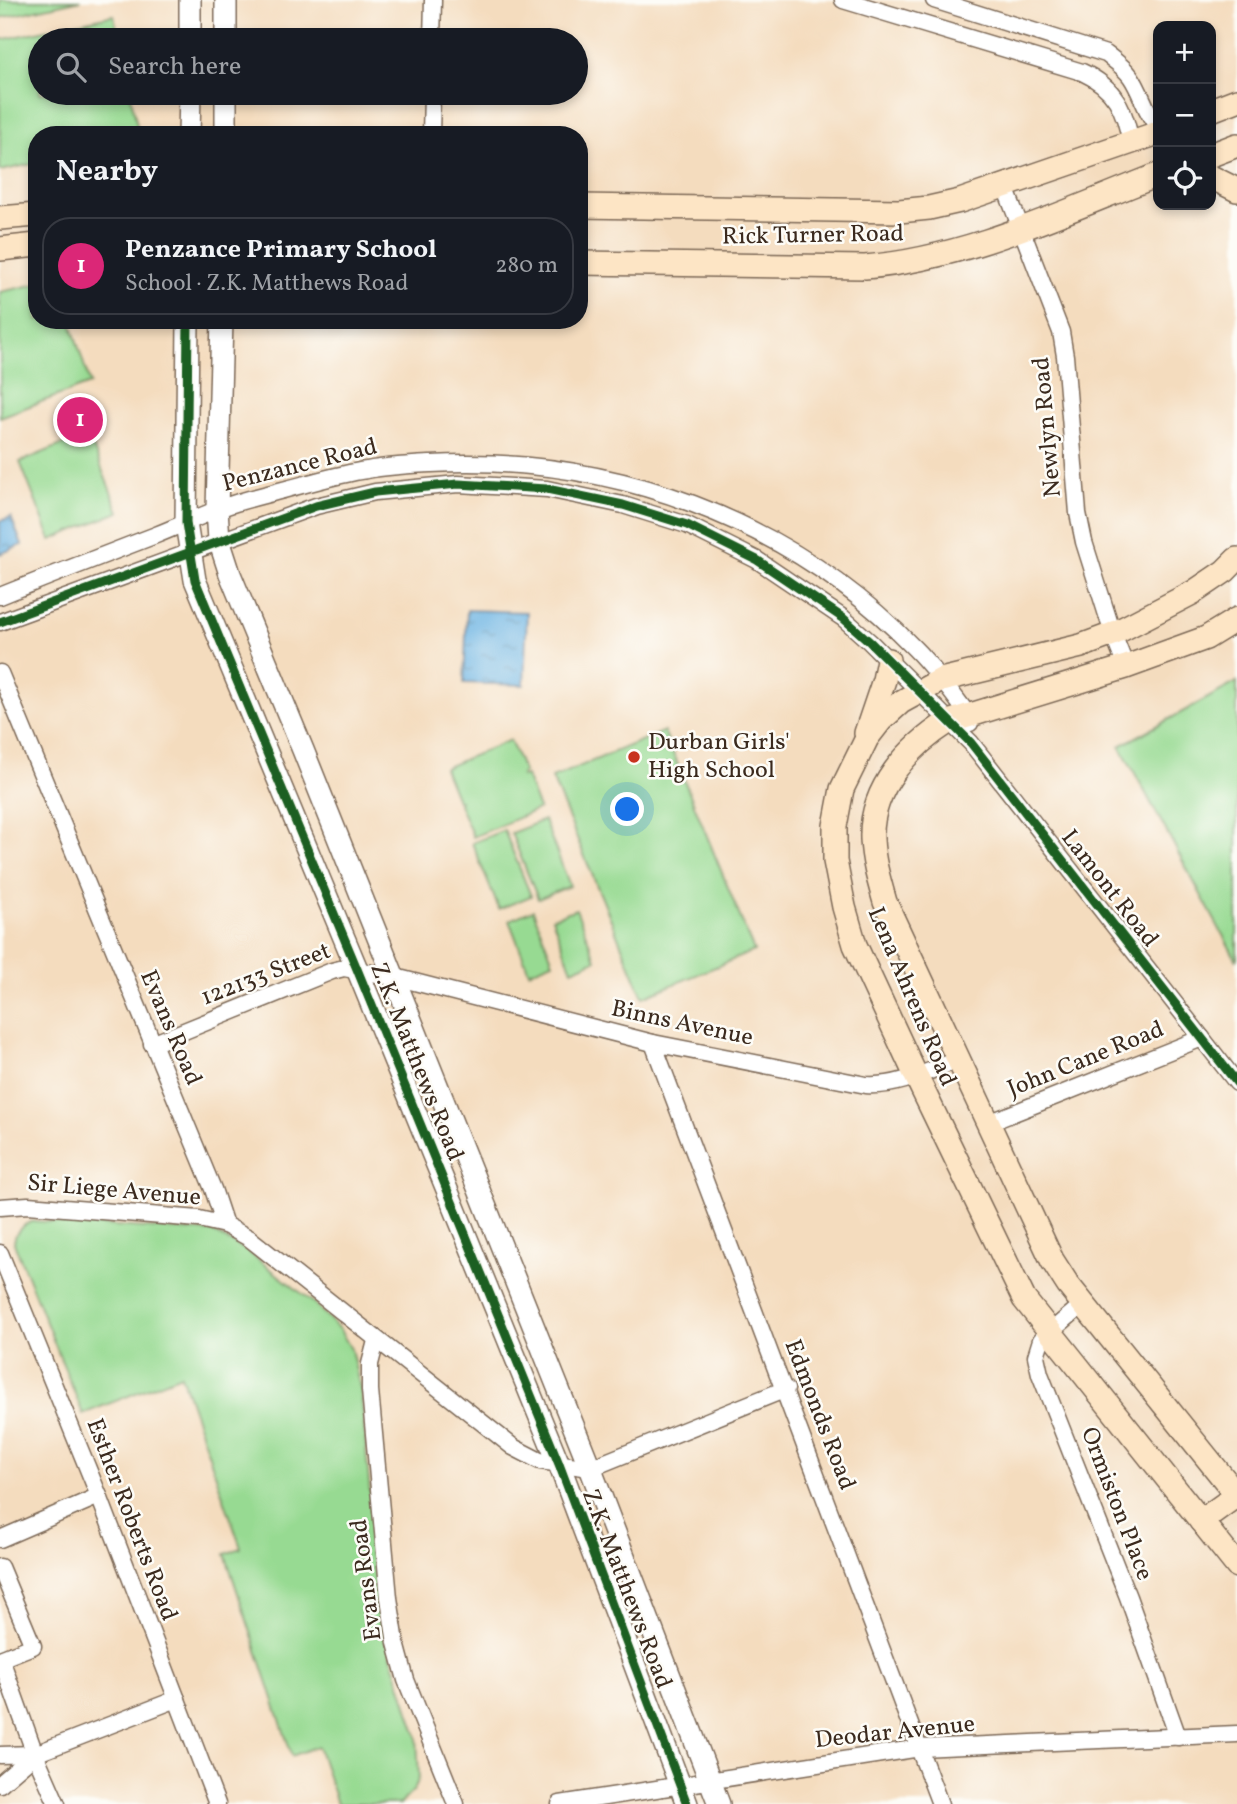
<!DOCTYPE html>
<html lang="en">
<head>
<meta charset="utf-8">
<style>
	:root { --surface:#171b24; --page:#242831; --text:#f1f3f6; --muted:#9ea1a6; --line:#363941; --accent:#db2777 }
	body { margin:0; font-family:Vollkorn,serif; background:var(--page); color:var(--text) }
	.controls { position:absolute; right:21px; top:21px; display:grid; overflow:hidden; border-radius:14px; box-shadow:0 4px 10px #0003 }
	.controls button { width:63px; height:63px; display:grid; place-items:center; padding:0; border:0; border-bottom:2px solid var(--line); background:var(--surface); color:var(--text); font:35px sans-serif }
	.you { position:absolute; left:628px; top:810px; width:24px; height:24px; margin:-18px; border:5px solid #fff; border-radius:50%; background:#1a73e8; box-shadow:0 0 0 10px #1a73e833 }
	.badge { display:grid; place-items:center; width:46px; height:46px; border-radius:50%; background:var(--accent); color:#fff; font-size:23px; font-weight:700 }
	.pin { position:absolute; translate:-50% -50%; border:4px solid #fff; box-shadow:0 2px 7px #0006 }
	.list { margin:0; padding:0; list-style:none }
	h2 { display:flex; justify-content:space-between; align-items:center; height:91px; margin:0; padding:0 28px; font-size:30px }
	h2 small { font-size:23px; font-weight:400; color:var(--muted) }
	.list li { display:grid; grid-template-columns:46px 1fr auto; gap:21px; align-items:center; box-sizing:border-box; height:98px; margin:0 14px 14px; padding:0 14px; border:2px solid var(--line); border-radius:28px }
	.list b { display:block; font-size:26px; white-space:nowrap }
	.list p { margin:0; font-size:23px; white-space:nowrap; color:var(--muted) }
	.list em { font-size:23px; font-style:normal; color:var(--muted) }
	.icon { flex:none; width:38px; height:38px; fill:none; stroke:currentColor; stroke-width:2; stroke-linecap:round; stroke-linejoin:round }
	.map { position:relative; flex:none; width:1237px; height:1804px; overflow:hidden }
	.search { position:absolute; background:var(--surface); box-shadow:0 4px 10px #0003; left:28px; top:28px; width:560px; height:77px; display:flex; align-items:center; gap:18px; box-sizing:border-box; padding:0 24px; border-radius:38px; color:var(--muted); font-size:26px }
	.panel { position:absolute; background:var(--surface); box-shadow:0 4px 10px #0003; left:28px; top:126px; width:560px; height:203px; border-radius:28px }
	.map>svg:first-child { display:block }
	.park { fill:#97da92; stroke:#698258; stroke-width:2 }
	.water { fill:url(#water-ripples); stroke:#536e80; stroke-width:2 }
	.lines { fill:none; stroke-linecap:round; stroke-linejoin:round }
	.minor-casing { stroke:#7c6856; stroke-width:19 }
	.tertiary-casing { stroke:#7c6856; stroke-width:24 }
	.secondary-casing { stroke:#7c6856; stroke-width:26 }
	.minor { stroke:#fff; stroke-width:16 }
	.tertiary { stroke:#fff; stroke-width:21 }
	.secondary { stroke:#fde5c5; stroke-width:23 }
	.cycleway-casing { stroke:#fdfcf7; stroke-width:13 }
	.cycleway { stroke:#1b5e20; stroke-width:9 }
	.poi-dot { fill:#c8321e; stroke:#fdfcf7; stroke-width:2.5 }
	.labels { text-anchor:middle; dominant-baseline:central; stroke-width:5; stroke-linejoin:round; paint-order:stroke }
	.street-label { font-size:24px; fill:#3b2a1e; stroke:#fdfcf7 }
	.poi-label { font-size:24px; fill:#3b2a1e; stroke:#fdfcf7; text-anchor:start }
</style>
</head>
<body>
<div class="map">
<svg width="1237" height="1804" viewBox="0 0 1237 1804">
	<defs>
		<pattern id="water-ripples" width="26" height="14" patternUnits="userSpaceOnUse" patternTransform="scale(1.75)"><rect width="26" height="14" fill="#6bb3e3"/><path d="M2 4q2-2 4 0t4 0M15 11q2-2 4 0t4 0" fill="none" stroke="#5992b7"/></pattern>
	</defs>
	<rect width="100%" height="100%" fill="#fdfcf7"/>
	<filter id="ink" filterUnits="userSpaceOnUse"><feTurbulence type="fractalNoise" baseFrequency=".0143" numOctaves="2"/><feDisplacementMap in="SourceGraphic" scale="14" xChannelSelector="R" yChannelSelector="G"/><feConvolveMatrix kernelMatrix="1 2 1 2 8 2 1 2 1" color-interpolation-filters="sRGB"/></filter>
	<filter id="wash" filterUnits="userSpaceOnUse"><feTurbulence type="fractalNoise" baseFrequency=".00686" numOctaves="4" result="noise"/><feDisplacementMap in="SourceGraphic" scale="28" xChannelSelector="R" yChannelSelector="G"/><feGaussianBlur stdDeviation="1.57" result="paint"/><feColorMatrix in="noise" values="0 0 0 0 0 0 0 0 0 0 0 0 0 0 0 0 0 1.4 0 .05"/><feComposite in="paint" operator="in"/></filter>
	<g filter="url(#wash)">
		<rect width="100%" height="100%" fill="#f4dcbe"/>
		<g class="park">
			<polygon points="0,0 81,0 0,18"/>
			<polygon points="114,15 119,40 40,40 40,93 130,93 139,135 37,135 37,163 0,171 0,40"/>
			<polygon points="37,284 37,320 70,320 90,384 0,417 0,292"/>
			<polygon points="88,434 119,512 51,540 20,462"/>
			<polygon points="1237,682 1237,961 1120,746"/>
			<polygon points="664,731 754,951 643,997 552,778"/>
			<polygon points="510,740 524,773 521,774 522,777 526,776 539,809 473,837 459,804 460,800 457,800 444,768"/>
			<polygon points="544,820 570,886 538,899 511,833"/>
			<polygon points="504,830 531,896 499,909 472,843"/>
			<polygon points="576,909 596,960 572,970 552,918"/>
			<polygon points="533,910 553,962 529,972 509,920"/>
			<path d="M 35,1221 L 212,1232 L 246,1250 L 314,1303 L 340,1330 L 351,1349 L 361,1392 L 379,1595 L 390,1652 L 417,1736 L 419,1778 L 414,1790 L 400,1804 L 337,1804 L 318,1746 L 292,1756 L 225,1554 L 241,1548 L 181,1375 L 83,1414 L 14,1243 C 15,1230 23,1224 35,1221 Z"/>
		</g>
		<g class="water">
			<polygon points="11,517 22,545 0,554 0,521"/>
			<polygon points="467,610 527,612 524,685 464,683"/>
		</g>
	</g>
	<g filter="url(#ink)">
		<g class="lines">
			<defs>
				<g id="minor">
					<path d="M 843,0 L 1082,72 C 1115,87 1125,109 1131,144"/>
					<path d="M 934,0 L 1106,54 C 1115,61 1124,67 1131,77 C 1142,93 1145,112 1158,127"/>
					<polyline points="432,40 433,0"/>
					<polyline points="431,135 432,93"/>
					<polyline points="1005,187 1061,332 1065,356 1078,513 1084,542 1113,634 1126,667"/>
					<path d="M 0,596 C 52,575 104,555 156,535 C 176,527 196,518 216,510 C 237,501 261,496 283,490 C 311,483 338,474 367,470 C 388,466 410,465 431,464 C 610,454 790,519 915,649 C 935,669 952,693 969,716 L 970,723"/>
					<polyline points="0,622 316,506 375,492 458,484 547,489 623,505 687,525 757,560 843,618 870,642 971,743 1237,1083"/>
					<polyline points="0,673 213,1189 225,1225"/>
					<polyline points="653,1043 940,1804"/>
					<path d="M 152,1044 L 332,971 L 344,968 L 395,977 L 653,1043 L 866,1085 C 900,1087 928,1071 959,1059"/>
					<polyline points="986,1124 1202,1038"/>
					<polyline points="0,1207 28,1205 199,1219 225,1225 249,1238 513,1447 540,1461 591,1468 786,1389"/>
					<polyline points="0,1253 99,1496 217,1804"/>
					<polyline points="1083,1304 1041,1340 1036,1356 1040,1374 1128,1597 1178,1737"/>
					<polyline points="376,1341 370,1364 370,1390 389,1598 396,1643 406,1680 456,1804"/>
					<polyline points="0,1539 99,1496"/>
					<polyline points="0,1567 33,1646 0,1659"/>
					<polyline points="1,1659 35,1754 57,1804"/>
					<polyline points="0,1755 35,1754 177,1699"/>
					<polyline points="0,1784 35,1754"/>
					<polyline points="560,1804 920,1748 1237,1734"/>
				</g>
				<g id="tertiary">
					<polyline points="190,40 190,0"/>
					<polyline points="226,40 226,0"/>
					<polyline points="189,135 190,93"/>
					<polyline points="226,135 226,93"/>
					<polyline points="188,320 186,523 195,580 357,969 559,1464 687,1804"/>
					<polyline points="222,320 217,509 219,540 230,574 303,750 591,1470 719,1804"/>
				</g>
				<g id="secondary">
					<polyline points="1211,110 1237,100"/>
					<polyline points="1211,155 1237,145"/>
					<polyline points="1211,177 1237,190"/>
					<polyline points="579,206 899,211 929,208 960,201 1158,133"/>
					<polyline points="0,218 37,215"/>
					<polyline points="0,249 37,245"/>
					<path d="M 579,263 L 865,267 C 966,259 1065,211 1158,175"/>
					<polyline points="1237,559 1225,571 1194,592 1113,634 1081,646 941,680 901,702 881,720 867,738 842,789 835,826 835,861 844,907 855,945 916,1076 1024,1299 1237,1566"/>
					<polyline points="866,733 884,680 888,660"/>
					<path d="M 1201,1521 L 1237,1495 L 1068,1285 L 1052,1260 L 885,902 C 879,881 873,861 872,839 C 870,788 909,747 948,722 L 1126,667 L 1206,638 L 1237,619"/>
				</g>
			</defs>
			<use href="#minor" class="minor-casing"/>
			<use href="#tertiary" class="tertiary-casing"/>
			<use href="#secondary" class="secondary-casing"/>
			<use href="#minor" class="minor"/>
			<use href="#tertiary" class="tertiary"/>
			<use href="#secondary" class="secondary"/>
			<defs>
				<g id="cycleway">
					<polyline points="188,320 186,523 195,580 357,969 559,1464 687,1804"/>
					<polyline points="0,622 316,506 375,492 458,484 547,489 623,505 687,525 757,560 843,618 870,642 971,743 1237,1083"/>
				</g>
			</defs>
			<use href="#cycleway" class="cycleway-casing"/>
			<use href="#cycleway" class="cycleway"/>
		</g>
	</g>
	<circle class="poi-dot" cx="634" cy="757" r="7"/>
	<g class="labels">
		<g class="street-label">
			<text transform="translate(813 236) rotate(-1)">Rick Turner Road</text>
			<text transform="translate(1048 427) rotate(-95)">Newlyn Road</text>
			<text transform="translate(300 466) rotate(-14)">Penzance Road</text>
			<text transform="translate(1109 889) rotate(52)">Lamont Road</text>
			<text transform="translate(266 975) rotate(-21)">122133 Street</text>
			<text transform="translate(911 997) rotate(67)">Lena Ahrens Road</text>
			<text transform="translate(682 1024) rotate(12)">Binns Avenue</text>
			<text transform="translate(170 1028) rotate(67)">Evans Road</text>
			<text transform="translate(1086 1060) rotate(-22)">John Cane Road</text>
			<text transform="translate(416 1062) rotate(68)">Z.K. Matthews Road</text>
			<text transform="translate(114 1191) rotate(5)">Sir Liege Avenue</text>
			<text transform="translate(819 1415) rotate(69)">Edmonds Road</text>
			<text transform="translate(1116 1504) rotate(69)">Ormiston Place</text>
			<text transform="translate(131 1520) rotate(69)">Esther Roberts Road</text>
			<text transform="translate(367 1580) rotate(-97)">Evans Road</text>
			<text transform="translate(626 1589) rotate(69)">Z.K. Matthews Road</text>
			<text transform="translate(895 1733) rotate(-6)">Deodar Avenue</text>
		</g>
		<g class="poi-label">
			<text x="648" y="743">Durban Girls'<tspan x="648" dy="28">High School</tspan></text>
		</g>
	</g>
</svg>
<div class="controls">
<button>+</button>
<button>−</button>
<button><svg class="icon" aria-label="locate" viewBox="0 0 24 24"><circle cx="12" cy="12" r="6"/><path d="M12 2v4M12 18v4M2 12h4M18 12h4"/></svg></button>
</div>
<div class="you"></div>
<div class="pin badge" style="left:80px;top:420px">1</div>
<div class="search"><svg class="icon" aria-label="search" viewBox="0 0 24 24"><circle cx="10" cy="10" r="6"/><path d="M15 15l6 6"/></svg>Search here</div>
<section class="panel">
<h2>Nearby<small></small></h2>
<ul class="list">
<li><span class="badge">1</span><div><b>Penzance Primary School</b><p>School · Z.K. Matthews Road</p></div><em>280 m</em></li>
</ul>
</section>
</div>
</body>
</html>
